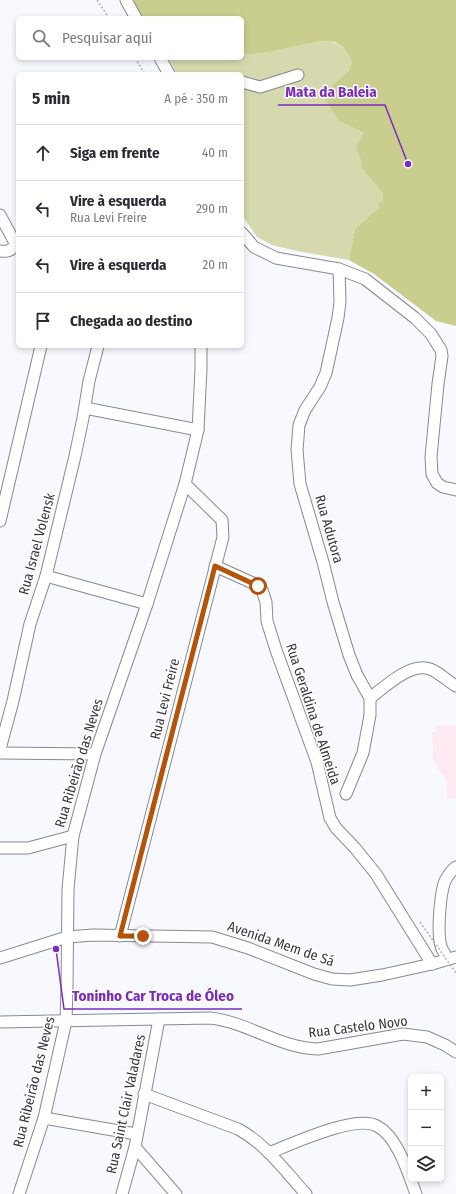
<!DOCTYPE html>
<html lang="pt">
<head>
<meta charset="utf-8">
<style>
	:root { --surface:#fff; --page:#f2f2f3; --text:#2b2b33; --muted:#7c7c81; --line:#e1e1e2 }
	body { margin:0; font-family:"Fira Sans Condensed",sans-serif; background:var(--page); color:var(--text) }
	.controls { position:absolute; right:12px; bottom:12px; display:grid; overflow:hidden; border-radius:6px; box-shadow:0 2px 6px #0003 }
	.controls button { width:36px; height:36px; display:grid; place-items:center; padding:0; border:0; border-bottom:1px solid var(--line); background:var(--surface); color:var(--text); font:20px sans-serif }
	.stop { position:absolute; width:12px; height:12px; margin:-9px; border:3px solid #b45309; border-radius:50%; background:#fff }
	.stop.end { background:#b45309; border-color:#fff; box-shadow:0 1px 4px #0008 }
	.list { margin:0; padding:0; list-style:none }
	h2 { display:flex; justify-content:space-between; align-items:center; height:52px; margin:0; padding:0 16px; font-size:17px }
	h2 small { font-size:13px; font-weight:400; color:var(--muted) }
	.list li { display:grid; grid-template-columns:26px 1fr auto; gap:12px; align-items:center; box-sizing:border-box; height:56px; padding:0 16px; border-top:1px solid var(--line) }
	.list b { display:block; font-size:15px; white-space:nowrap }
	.list p { margin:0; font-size:13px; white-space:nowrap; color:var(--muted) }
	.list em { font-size:13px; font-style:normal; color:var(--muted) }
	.icon { flex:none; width:22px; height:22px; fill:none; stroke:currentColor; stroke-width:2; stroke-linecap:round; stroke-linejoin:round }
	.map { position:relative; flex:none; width:456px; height:1194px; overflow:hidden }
	.search { position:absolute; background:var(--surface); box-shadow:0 2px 6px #0003; left:16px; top:16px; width:228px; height:44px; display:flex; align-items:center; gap:10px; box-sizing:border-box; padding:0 14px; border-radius:6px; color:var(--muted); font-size:15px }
	.panel { position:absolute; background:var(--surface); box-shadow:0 2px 6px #0003; left:16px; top:72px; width:228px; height:276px; border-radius:6px }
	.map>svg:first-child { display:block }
	.education { fill:#feeaf2 }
	.green { fill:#d5d9ad }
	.forest { fill:#c9ce8e }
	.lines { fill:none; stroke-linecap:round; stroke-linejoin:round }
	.minor-casing { stroke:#888991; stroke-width:13 }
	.path { stroke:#afb0b5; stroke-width:1.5; stroke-dasharray:2 2; stroke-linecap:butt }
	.minor { stroke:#fff; stroke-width:11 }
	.path-bridge { stroke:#afb0b5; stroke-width:1.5; stroke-dasharray:2 2; stroke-linecap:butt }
	.route { stroke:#b45309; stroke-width:5 }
	.labels { text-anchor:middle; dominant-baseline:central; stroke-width:3; stroke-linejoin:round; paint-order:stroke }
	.street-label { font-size:14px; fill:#37383b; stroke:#fff }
	.leader { fill:none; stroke:#7b2cbf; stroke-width:1.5 }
	.callout-dot { fill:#7b2cbf; stroke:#fff; stroke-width:1.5 }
	.callout-label { font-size:15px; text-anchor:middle; font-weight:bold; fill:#7b2cbf; stroke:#fff; stroke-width:3; stroke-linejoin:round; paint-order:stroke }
</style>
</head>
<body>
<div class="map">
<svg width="456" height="1194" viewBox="0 0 456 1194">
	<rect width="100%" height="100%" fill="#f8f9ff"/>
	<polygon class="education" points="456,725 456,799 447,799 447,782 433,761 432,732 436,731 437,726"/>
	<path class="green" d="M 321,41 C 339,42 345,45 352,63 L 339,121 L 364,133 L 362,163 L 360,166 L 383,194 L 383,201 L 379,207 L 355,229 L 349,260 L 297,251 L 272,245 L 257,237 L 242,215 L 242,74 L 177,74 L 168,58 L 242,58 L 242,55 L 269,52 Z"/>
	<polygon class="forest" points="131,0 456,0 456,326 436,321 374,274 349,260 355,229 379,207 379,203 383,201 383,194 360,166 362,163 356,147 364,133 339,121 322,95 349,71 352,63 348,54 343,47 335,42 321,41 269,52 242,55 242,18 140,18"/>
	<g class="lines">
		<defs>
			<g id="minor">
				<polyline points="126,0 136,18"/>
				<polyline points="160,58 169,74"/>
				<polyline points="242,82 260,87 298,75"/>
				<path d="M 0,215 L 15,243 C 13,251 7,252 0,251"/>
				<polyline points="242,233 254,247 276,258 339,269 365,279 415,318 431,334 441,350 442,356 438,384 431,457 432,474 437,483 443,487 456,490"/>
				<polyline points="339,269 340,302 338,318 326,373 320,387 305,410 299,425 297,450 300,484 323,562 333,602 349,655 357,675 370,698 370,715 363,753 346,794"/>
				<polyline points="85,408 198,430"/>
				<polyline points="0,521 41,346"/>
				<polyline points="215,566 255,584 262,590 266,602 267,621 276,650 317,762 330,818 336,828 355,848 376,874 432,964"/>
				<polyline points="46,576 147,604"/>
				<path d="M 370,698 C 385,687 410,662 430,669 C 439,672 447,681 456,686"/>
				<polyline points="0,749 13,701 30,624 46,576 75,456 83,418 89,381 98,346"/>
				<polyline points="0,753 95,754"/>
				<polyline points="0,848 28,848 73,836"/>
				<polyline points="120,936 223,537 222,520 185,484"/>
				<polyline points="0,958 67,937 93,935 212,937 248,948 314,974 332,979 350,980 382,975 432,964 456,957"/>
				<path d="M 448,959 C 446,955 442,951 441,946 C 437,933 440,890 446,879 C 449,874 452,870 456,867"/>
				<path d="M 0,1022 L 210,1018 C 248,1022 279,1048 318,1049 L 403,1034 L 427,1037 L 445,1045 L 456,1052"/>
				<path d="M 144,1094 L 238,1129 C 266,1144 285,1171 306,1194"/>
				<polyline points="44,1118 136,1134"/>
				<polyline points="135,1147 176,1194"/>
				<path d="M 269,1153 C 292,1144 356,1114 377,1126 C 398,1137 408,1173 416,1194"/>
				<polyline points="19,1194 44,1118 66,1021 67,987 68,889 73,836 95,754 147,604 185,484 198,430 201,369 201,346"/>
				<polyline points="122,1194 135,1147 159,1019"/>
			</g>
		</defs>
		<use href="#minor" class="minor-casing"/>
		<g class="path">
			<polyline points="97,0 109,18"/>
			<polyline points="135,58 145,74"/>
		</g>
		<use href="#minor" class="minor"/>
		<polyline class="path-bridge" points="420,922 456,973"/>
	</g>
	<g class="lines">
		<polyline class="route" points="143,936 120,936 215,566 258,586"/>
	</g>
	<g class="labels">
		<g class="street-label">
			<text transform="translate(329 529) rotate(74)">Rua Adutora</text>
			<text transform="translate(37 544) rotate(-75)">Rua Israel Volensk</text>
			<text transform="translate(165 699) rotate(-76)">Rua Levi Freire</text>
			<text transform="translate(313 714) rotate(72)">Rua Geraldina de Almeida</text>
			<text transform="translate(79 763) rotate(-73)">Rua Ribeirão das Neves</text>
			<text transform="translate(281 944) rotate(19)">Avenida Mem de Sá</text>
			<text transform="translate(358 1027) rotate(-7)">Rua Castelo Novo</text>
			<text transform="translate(34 1082) rotate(-76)">Rua Ribeirão das Neves</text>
			<text transform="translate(126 1104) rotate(-78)">Rua Saint Clair Valadares</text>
		</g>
	</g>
	<path class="leader" d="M408 164L385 105H278M56 949L64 1009H242"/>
	<g class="callout-dot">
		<circle cx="408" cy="164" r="4"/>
		<circle cx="56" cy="949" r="4"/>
	</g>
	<g class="callout-label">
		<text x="331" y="97">Mata da Baleia</text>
		<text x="153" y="1001">Toninho Car Troca de Óleo</text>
	</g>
</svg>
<div class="controls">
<button>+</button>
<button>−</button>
<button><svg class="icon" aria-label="layers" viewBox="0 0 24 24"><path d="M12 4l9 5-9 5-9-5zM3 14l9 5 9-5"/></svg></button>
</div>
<div class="stop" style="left:258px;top:586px"></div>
<div class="stop end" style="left:143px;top:936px"></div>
<div class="search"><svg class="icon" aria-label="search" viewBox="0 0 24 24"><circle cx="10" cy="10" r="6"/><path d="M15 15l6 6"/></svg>Pesquisar aqui</div>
<section class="panel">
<h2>5 min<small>A pé · 350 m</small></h2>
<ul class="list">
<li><svg class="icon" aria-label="ahead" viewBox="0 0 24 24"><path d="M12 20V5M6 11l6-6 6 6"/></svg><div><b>Siga em frente</b></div><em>40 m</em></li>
<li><svg class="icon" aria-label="left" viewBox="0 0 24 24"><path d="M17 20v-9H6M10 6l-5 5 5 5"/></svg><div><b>Vire à esquerda</b><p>Rua Levi Freire</p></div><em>290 m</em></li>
<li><svg class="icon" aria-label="left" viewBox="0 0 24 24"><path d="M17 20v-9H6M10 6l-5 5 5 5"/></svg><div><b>Vire à esquerda</b></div><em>20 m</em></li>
<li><svg class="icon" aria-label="arrive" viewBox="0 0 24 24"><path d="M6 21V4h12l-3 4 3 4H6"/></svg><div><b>Chegada ao destino</b></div></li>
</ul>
</section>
</div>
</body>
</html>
